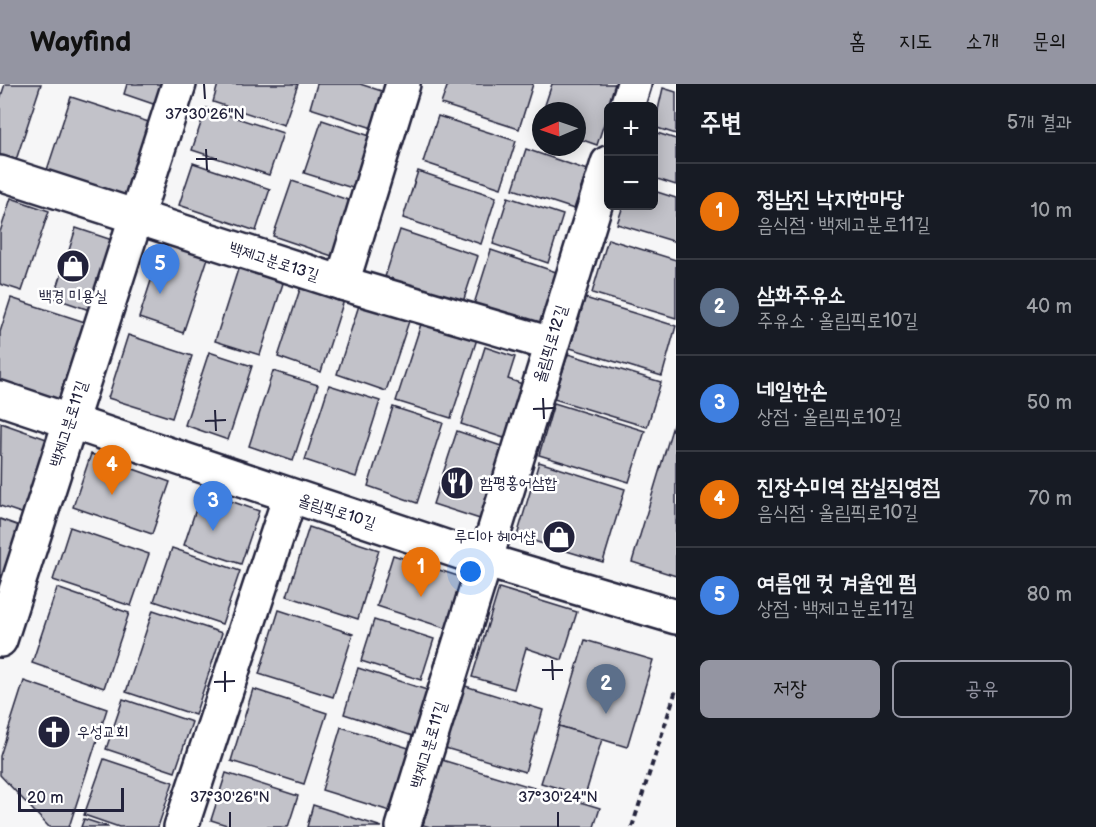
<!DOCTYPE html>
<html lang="ko">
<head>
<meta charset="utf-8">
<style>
	:root { --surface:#171b24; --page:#20242c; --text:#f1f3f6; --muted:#9ea1a6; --line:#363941; --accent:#9495a2 }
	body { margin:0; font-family:"Balsamiq Sans","Poor Story",sans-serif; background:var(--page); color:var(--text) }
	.controls { position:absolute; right:18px; top:18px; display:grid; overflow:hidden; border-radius:9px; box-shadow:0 3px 15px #0003 }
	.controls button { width:54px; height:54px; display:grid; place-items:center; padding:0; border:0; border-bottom:2px solid var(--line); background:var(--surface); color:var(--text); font:30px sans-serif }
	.compass { position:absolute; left:532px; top:18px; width:54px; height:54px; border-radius:50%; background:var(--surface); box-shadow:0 3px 15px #0003; rotate:268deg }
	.scale { position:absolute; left:18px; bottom:15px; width:106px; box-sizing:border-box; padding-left:6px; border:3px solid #22223b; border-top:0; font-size:16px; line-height:21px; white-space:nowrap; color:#22223b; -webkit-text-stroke:4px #fff; paint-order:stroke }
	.you { position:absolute; left:471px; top:488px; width:21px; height:21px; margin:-15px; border:4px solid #fff; border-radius:50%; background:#1a73e8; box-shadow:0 0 0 9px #1a73e833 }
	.badge { display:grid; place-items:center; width:39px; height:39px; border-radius:50%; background:var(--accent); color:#fff; font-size:20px; font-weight:700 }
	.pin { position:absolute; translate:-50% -50px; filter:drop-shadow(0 2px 3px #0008) }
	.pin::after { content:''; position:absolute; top:32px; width:21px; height:18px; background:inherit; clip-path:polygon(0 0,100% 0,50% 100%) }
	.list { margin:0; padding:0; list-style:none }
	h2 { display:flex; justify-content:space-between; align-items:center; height:78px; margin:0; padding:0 24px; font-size:26px }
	h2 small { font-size:20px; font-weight:400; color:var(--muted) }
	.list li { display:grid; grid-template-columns:39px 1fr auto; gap:18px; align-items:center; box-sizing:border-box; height:96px; padding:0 24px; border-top:2px solid var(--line) }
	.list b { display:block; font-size:22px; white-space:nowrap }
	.list p { margin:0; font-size:20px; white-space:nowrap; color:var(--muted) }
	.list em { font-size:20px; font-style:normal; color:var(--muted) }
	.actions { display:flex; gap:12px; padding:18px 24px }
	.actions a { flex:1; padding:14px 0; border:2px solid var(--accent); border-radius:9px; text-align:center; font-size:21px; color:var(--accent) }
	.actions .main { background:var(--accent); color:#111 }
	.map { position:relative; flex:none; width:676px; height:743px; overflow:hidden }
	header { display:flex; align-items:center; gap:36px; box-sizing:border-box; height:84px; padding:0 30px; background:var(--accent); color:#111 }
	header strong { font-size:28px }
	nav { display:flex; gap:33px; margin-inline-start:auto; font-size:21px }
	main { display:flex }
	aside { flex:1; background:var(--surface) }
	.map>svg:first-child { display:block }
	.building { fill:#c2c2c9; stroke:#22223b; stroke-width:1.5 }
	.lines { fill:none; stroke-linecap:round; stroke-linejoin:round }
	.street-casing { stroke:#22223b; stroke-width:38 }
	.path { stroke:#22223b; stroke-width:4; stroke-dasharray:6 4.5; stroke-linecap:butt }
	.street { stroke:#fff; stroke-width:33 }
	.ticks { fill:none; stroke:#22223b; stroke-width:2 }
	.labels { text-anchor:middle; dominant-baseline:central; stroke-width:5; stroke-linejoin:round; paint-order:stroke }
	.street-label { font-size:16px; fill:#22223b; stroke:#fff }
	.poi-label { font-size:16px; fill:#22223b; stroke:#fff; text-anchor:start }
	.ticks-label { font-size:15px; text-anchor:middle; fill:#22223b; stroke:#fff; stroke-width:5; stroke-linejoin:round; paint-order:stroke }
</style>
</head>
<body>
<header>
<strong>Wayfind</strong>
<nav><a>홈</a><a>지도</a><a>소개</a><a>문의</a></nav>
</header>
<main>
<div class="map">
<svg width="676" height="743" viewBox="0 0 676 743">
	<rect width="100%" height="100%" fill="#f6f6f7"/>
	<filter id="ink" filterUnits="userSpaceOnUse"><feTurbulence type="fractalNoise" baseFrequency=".0167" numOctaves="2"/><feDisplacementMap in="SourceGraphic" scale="12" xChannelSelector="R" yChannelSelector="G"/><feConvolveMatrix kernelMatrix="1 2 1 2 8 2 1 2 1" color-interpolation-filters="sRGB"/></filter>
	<g filter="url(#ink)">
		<g class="building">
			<polygon points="5,0 41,0 15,79 0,74 0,15"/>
			<polygon points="127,0 170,0 162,23 124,10"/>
			<polygon points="218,0 298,0 284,41 213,18"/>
			<polygon points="317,0 360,0 394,11 382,47 310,24"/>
			<polygon points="448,0 533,0 519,45 441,20"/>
			<polygon points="552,0 617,0 597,61 577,54 577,27 543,27"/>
			<polygon points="663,4 676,8 676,50 654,43"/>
			<polygon points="71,13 158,41 134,115 47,86"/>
			<polygon points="206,24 283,49 269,91 192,66"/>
			<polygon points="438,32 516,57 501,104 423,78"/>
			<polygon points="322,36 379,55 362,107 304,89"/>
			<polygon points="654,48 676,55 676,101 654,94"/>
			<polygon points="526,65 587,86 574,125 513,105"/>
			<polygon points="193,79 270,105 256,147 179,121"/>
			<polygon points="418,87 496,113 481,160 403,134"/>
			<polygon points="292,97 360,120 341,175 273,152"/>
			<polygon points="654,107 676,114 676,158 617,140 623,122 654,122"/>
			<polygon points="508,113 563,131 548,179 493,160"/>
			<polygon points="11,114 49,127 22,207 0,200 0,148"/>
			<polygon points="76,144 121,159 98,229 54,214"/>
			<polygon points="400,146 478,172 463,218 385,193"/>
			<polygon points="165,153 210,168 183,249 139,234"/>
			<polygon points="608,155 676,176 676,234 592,209"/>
			<polygon points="491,166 562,190 545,243 474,220"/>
			<polygon points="241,176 286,190 260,271 215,257"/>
			<polygon points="302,199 345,213 321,288 278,273"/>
			<polygon points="11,214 91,240 64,323 0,301 0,248"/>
			<polygon points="585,214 676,242 662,292 570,264"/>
			<polygon points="361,215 411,231 386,307 337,290"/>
			<polygon points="422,237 477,255 451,334 396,317"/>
			<polygon points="128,251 192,272 172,334 108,314"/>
			<polygon points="485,263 515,273 508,295 531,303 513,357 461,340"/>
			<polygon points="209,268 252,282 228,356 185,341"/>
			<polygon points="568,270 661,298 647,343 554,315"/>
			<polygon points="273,287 318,301 293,377 249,362"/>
			<polygon points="329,301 380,317 356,393 305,376"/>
			<polygon points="554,319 645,347 629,398 539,371"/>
			<polygon points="393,323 443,339 417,419 368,402"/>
			<polygon points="674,338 676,339 676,492 632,478"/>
			<polygon points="1,339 55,358 30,432 0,422"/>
			<polygon points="457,347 507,364 483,436 433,420"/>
			<polygon points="91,370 170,398 152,450 73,423"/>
			<polygon points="539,378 625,405 603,478 517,452"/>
			<polygon points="202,407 259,427 241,480 184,461"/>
			<polygon points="0,435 28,445 0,525"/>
			<polygon points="70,443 149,470 131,522 53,496"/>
			<polygon points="309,443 379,466 358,535 287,512"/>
			<polygon points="172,464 240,487 222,540 154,517"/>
			<polygon points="393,471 470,496 454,547 377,522"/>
			<polygon points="57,504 129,529 104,604 32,579"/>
			<polygon points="499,504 577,528 562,576 526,564 514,605 472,593"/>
			<polygon points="153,526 222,549 195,631 126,608"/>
			<polygon points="279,526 353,550 333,613 259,590"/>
			<polygon points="374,536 434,555 421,596 361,577"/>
			<polygon points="585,556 653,576 627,663 559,642"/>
			<polygon points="358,584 430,607 416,653 344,630"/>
			<polygon points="24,597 107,625 69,743 49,743 0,691 0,672"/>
			<polygon points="462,601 543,626 525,688 442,663"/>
			<polygon points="253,605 327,629 304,700 231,677"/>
			<polygon points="123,615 192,638 175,688 106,665"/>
			<polygon points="559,642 602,655 585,712 541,699"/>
			<polygon points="341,643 412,665 393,728 322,706"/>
			<polygon points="104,675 173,698 158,743 119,743 84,731"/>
			<polygon points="442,676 600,724 594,743 430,743 423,741"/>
			<polygon points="226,689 298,712 288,743 233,743 211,736"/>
			<polygon points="313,721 382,743 307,743"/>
			<polygon points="84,735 109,743 81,743"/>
		</g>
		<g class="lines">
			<defs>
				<g id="street">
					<polyline points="627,22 634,0"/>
					<polyline points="0,89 342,199 551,260"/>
					<polyline points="342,199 403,0"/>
					<polyline points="0,314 487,477 676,533"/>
					<polyline points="0,556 179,0"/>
					<polyline points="181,743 290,412"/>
					<polyline points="403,743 608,79"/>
				</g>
			</defs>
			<use href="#street" class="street-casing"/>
			<polyline class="path" points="632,743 676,606"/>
			<use href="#street" class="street"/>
		</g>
	</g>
	<path class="ticks" d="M 204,0 L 205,15M 206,65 L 207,86M 196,75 L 217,75M 543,314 L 544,335M 533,325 L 554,324M 215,326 L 216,347M 205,337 L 226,336M 552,576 L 553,596M 542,586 L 563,586M 225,587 L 225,608M 214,598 L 235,597M 230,728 L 230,743M 558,728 L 558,743"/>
	<defs>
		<symbol id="shop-disc" viewBox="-11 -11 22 22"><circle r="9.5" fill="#22223b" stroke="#fff"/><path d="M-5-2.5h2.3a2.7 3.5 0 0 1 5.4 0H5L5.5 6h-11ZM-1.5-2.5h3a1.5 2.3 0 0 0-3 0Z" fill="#fff"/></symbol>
		<symbol id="restaurant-disc" viewBox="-11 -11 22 22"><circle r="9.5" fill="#22223b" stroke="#fff"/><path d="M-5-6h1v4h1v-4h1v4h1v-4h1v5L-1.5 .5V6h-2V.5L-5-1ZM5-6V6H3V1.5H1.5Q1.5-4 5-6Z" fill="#fff"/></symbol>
		<symbol id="church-disc" viewBox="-11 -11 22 22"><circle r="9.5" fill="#22223b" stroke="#fff"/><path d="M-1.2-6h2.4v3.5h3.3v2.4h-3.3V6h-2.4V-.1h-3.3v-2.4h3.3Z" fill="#fff"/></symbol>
	</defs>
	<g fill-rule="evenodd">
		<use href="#shop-disc" x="54" y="163" width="38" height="38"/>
		<use href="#restaurant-disc" x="438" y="380" width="38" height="38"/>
		<use href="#shop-disc" x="540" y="434" width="38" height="38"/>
		<use href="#church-disc" x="35" y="629" width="38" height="38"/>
	</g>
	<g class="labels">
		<g class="street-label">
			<text transform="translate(274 178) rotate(18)">백제고분로13길</text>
			<text transform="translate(551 260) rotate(-73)">올림픽로12길</text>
			<text transform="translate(69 340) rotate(-72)">백제고분로11길</text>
			<text transform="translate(337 428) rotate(18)">올림픽로10길</text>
			<text transform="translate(429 661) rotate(-73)">백제고분로11길</text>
		</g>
		<g class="poi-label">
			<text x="73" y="212" text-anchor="middle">백경 미용실</text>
			<text x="480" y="399">함평홍어삼합</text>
			<text x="536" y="453" text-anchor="end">루디아 헤어샵</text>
			<text x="77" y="648">우성교회</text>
		</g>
	</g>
	<g class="ticks-label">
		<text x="205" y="35">37°30'26"N</text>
		<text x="230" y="718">37°30'26"N</text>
		<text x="558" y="718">37°30'24"N</text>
	</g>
</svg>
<div class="controls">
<button>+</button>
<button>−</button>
</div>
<svg class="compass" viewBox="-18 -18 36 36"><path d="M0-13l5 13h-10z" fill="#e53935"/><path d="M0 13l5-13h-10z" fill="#9ea1a6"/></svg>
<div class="scale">20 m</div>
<div class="you"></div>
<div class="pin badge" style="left:421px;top:513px;background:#e8710a">1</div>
<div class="pin badge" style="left:606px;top:630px;background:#5c6f8a">2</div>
<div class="pin badge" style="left:213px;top:447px;background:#3f7fe0">3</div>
<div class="pin badge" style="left:112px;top:411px;background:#e8710a">4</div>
<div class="pin badge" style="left:160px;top:210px;background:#3f7fe0">5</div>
</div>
<aside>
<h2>주변<small>5개 결과</small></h2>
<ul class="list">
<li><span class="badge" style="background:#e8710a">1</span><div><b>정남진 낙지한마당</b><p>음식점 · 백제고분로11길</p></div><em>10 m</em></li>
<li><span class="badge" style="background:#5c6f8a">2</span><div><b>삼화주유소</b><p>주유소 · 올림픽로10길</p></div><em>40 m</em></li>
<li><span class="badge" style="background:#3f7fe0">3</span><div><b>네일한손</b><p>상점 · 올림픽로10길</p></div><em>50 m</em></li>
<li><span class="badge" style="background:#e8710a">4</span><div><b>진장수미역 잠실직영점</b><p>음식점 · 올림픽로10길</p></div><em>70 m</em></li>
<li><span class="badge" style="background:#3f7fe0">5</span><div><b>여름엔 컷 겨울엔 펌</b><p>상점 · 백제고분로11길</p></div><em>80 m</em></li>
</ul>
<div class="actions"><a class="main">저장</a><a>공유</a></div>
</aside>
</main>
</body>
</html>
